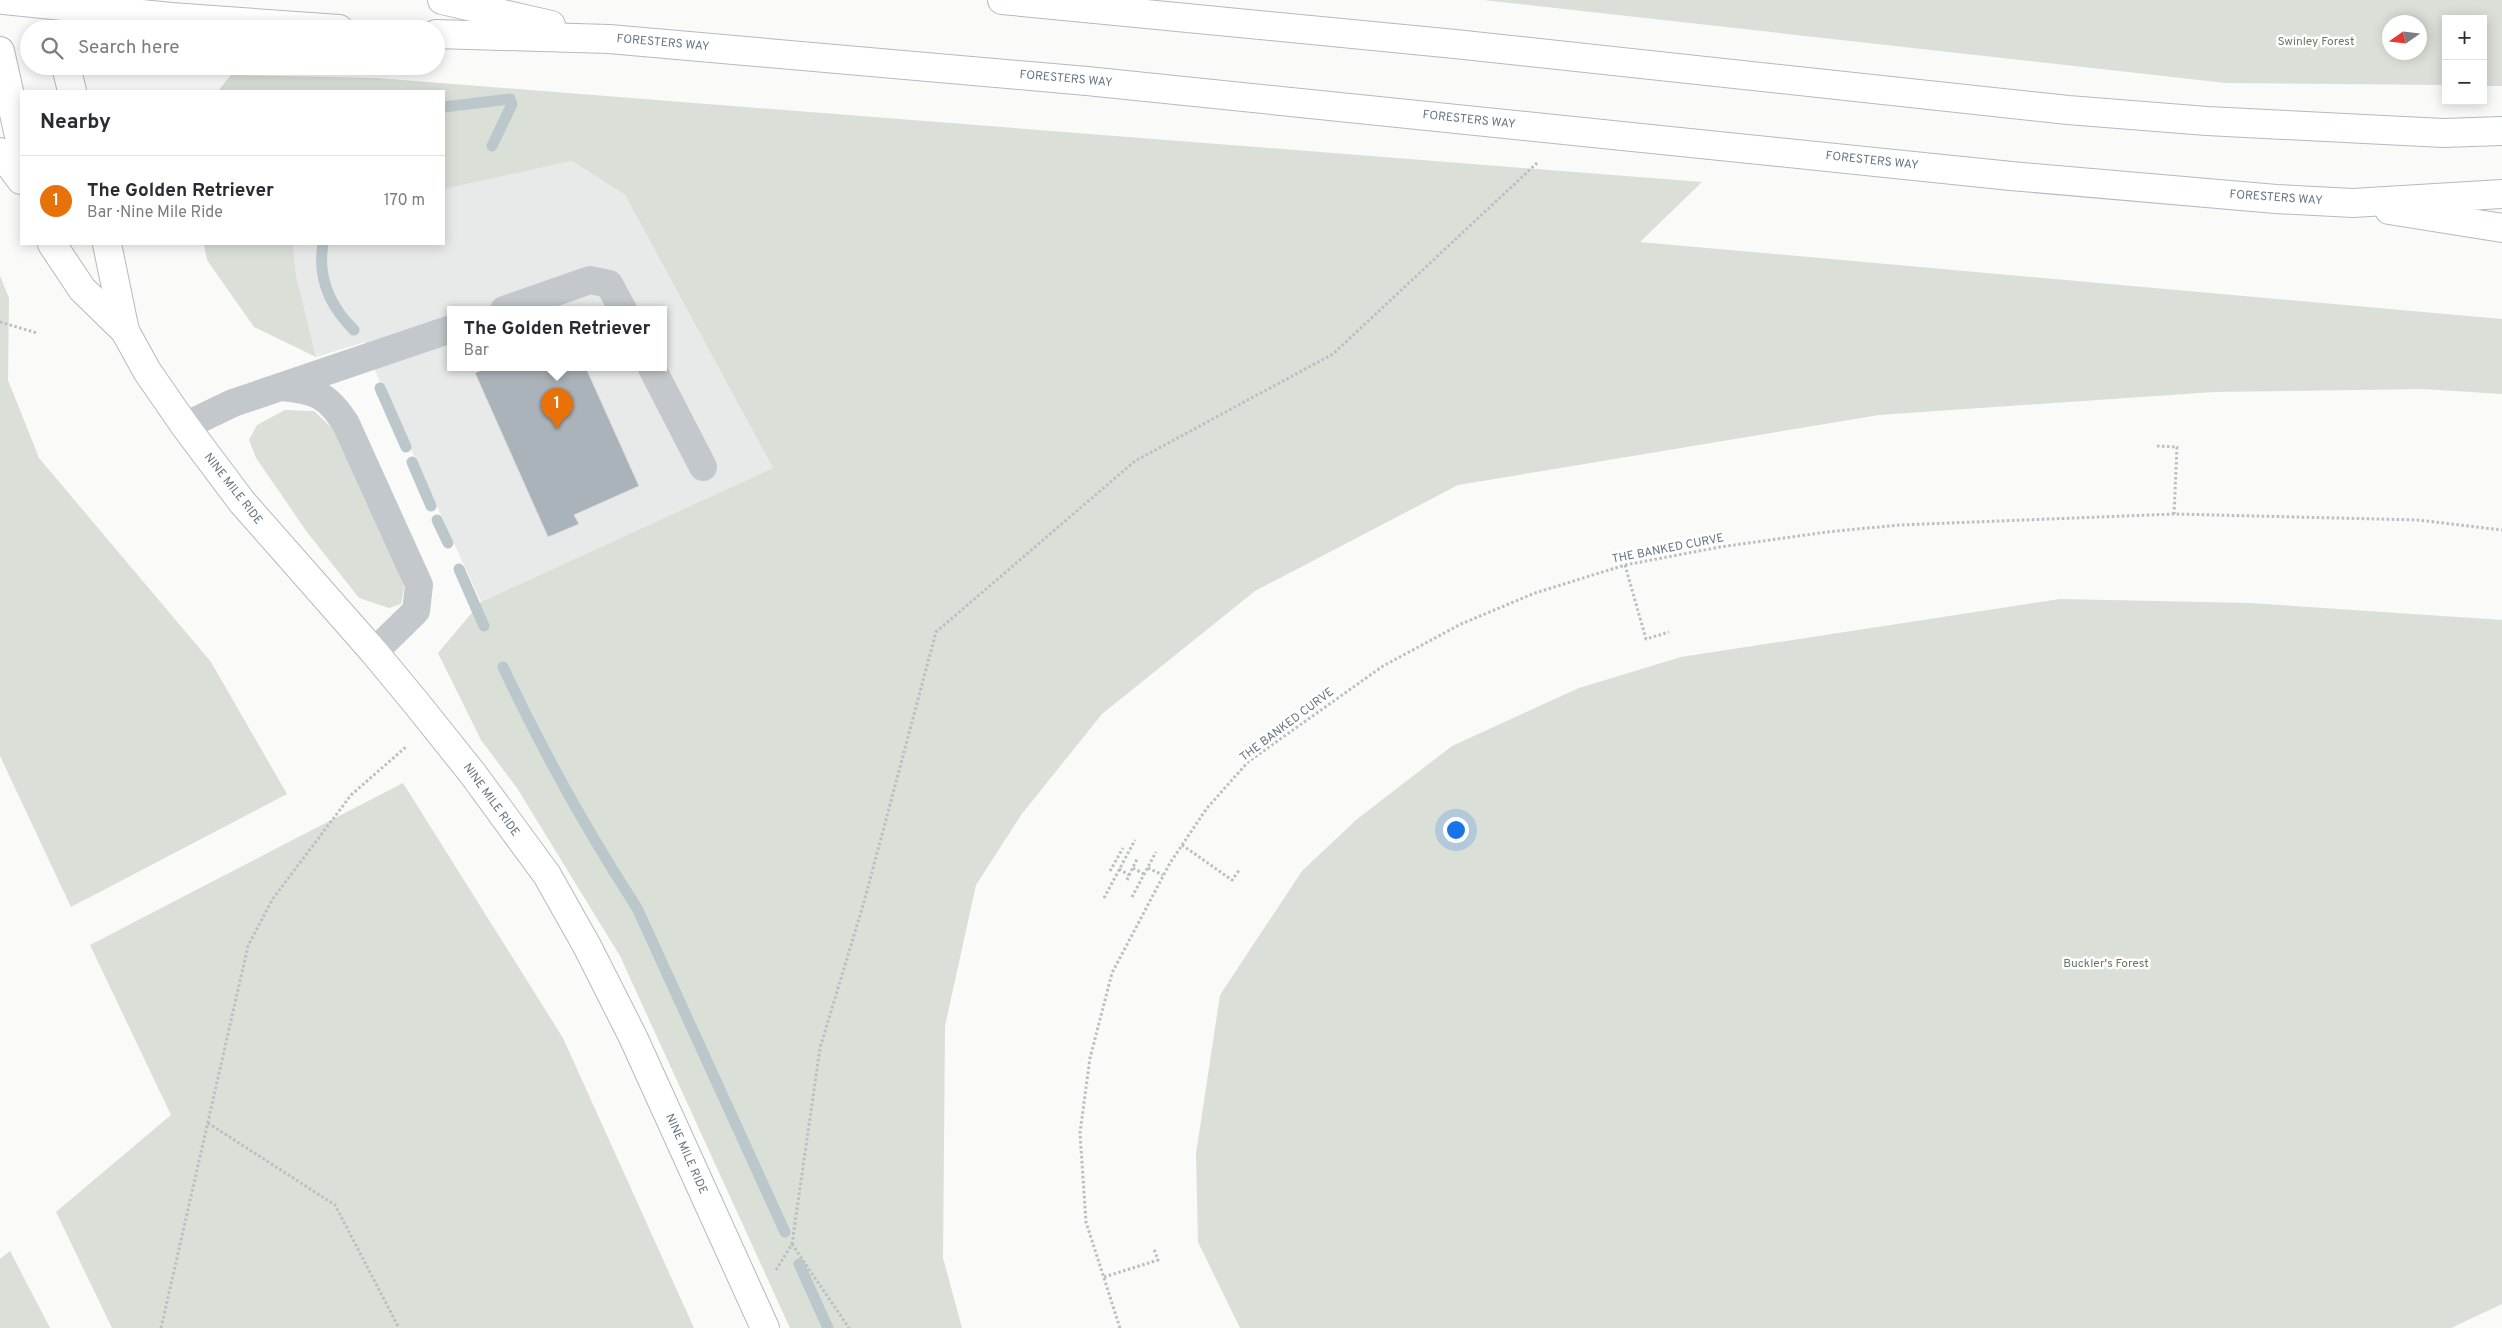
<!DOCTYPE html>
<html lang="en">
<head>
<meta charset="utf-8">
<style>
	:root { --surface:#fff; --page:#f7f7f7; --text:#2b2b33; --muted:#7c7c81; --line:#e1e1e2; --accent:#e4572e }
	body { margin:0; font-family:Overpass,sans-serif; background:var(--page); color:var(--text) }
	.controls { position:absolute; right:15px; top:15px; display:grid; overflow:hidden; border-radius:0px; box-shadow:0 2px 12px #0003 }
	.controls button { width:45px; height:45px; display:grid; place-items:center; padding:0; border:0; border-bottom:1px solid var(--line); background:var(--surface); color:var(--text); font:25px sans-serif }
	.compass { position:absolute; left:2382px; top:15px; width:45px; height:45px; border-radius:50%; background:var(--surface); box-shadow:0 2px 12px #0003; rotate:256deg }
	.you { position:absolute; left:1455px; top:829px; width:18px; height:18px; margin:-12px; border:4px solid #fff; border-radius:50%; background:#1a73e8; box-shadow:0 0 0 8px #1a73e833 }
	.badge { display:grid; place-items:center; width:32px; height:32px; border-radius:50%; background:var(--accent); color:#fff; font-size:16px; font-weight:700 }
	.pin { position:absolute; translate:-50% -41px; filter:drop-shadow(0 1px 2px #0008) }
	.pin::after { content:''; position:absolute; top:26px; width:18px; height:15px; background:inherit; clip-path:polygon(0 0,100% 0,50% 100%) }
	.popup { position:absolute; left:447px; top:306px; width:220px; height:65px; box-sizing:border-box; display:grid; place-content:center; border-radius:0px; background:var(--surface); filter:drop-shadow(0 1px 4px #0005); font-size:16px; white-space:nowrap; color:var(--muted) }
	.popup b { font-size:19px; color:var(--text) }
	.popup::after { content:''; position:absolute; left:50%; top:100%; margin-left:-10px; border:10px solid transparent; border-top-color:var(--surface) }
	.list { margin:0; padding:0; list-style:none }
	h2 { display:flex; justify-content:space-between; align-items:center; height:65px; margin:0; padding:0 20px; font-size:21px }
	h2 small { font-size:16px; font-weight:400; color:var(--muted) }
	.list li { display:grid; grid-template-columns:32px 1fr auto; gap:15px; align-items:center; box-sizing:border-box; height:90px; padding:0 20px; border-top:1px solid var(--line) }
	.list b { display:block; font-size:19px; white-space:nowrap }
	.list p { margin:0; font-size:16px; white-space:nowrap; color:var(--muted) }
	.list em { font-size:16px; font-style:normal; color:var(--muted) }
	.icon { flex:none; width:28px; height:28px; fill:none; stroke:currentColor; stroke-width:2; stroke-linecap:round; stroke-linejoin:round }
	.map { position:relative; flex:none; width:2502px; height:1328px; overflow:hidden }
	.search { position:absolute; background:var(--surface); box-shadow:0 2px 12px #0003; left:20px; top:20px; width:425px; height:55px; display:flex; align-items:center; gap:12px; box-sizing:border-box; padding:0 18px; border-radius:28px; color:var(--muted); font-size:19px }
	.panel { position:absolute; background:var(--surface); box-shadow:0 2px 12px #0003; left:20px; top:90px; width:425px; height:155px; border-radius:0px }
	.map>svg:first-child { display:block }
	.built { fill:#e8e9e9; fill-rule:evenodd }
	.green { fill:#dadfd7; fill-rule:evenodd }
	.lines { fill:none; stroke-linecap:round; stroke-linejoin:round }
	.stream { stroke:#bbc7cb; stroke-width:11 }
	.building { fill:#aab3b9; stroke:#dcdcda }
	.major-casing { stroke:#b5babe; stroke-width:30 }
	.path { stroke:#bbbfc2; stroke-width:3; stroke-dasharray:2.5 2.5; stroke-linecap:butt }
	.minor { stroke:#c3c8cc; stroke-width:28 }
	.major { stroke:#fff; stroke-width:28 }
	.labels { text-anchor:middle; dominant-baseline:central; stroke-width:5; stroke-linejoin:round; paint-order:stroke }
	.park-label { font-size:12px; fill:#687a64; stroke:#fff }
	.street-label { font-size:12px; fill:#657683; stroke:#fff }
</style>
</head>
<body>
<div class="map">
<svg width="2502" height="1328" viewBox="0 0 2502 1328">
	<rect width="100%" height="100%" fill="#fafaf8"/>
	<path class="built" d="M 572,161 L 625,195 L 773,468 L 481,602 L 376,373 L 365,342 L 316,357 L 296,275 L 293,244 L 444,244 L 444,189 ZM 451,310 L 663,310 L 663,368 L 451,368 Z"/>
	<g class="green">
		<path d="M 1484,0 L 2502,0 L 2502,86 L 2483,86 L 2483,19 L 2446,19 L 2446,85 L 2226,83 ZM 2420,22 L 2420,52 L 2390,52 L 2390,22 Z"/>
		<polygon points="231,75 377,78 1702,182 1640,242 2502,319 2502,394 2424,389 2214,392 1879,415 1458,485 1255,591 1102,714 1021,815 976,885 945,1026 943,1258 962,1328 790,1328 620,956 517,788 481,740 438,653 481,602 773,468 625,195 572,161 444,189 444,91 218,91"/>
		<polygon points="204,244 293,244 296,275 316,357 254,327 207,260"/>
		<polygon points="0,276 9,298 8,380 39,458 211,662 287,794 71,907 0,756"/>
		<polygon points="285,410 314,411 334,430 397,567 404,588 401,604 389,608 359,598 307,532 256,458 249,440 257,425"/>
		<polygon points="2060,599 2250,603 2502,620 2502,1304 2451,1328 1240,1328 1198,1242 1196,1154 1220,995 1302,871 1356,820 1452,746 1579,688 1681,657"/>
		<polygon points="403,783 563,1038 694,1328 112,1328 56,1212 171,1115 90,945"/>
		<polygon points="10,1251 50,1328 0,1328 0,1259"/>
	</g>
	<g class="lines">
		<g class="stream">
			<polyline points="444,107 510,99 512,104 492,146"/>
			<path d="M 323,244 C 317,278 330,306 354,330"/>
			<polyline points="380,388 406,447"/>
			<polyline points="412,462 431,506"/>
			<polyline points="437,520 448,543"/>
			<polyline points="459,569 484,626"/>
			<path d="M 503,667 C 542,750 587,831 637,908 L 785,1232"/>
			<polyline points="799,1264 828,1328"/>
		</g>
	</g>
	<polygon class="building" points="486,368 586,368 639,486 574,515 579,524 548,537 475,373"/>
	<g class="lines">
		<defs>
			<g id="major">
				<polyline points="4,0 171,17 339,29"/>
				<polyline points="442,0 551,25"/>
				<polyline points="1002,0 1455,44 2068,110 2207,121 2443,133 2502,131"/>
				<polyline points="436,34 609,39 1087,81 2011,176 2276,199 2353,203 2502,194"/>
				<polyline points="0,51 21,145"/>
				<polyline points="66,66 72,91"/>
				<polyline points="0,152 21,180"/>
				<polyline points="2389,210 2502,228"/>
				<polyline points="52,244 82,289 125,331 147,371 185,426 242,502 374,652 417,704 473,774 547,875 587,946 633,1037 765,1328"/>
				<polyline points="107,244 125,331"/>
			</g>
		</defs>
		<use href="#major" class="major-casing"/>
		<g class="path">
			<polyline points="0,322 37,333"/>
			<polyline points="2157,446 2177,447 2174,514"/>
			<polyline points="1625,565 1646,639 1669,632"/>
			<polyline points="1182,845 1232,880 1240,869"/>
			<polyline points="1133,868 1144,874"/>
			<polyline points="1148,868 1163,875"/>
			<polyline points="1119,869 1129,875"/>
			<polyline points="1110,871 1123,848"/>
			<polyline points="1127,880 1137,859"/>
			<polyline points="1132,897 1156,852"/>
			<polyline points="1104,898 1135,840"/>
			<polyline points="208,1123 335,1205 399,1328"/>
			<polyline points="792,1244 849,1328"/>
			<polyline points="776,1270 792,1244 820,1048 864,902 936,632 1135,461 1333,354 1538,162"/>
			<polyline points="1104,1277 1158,1260 1154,1249"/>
			<polyline points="161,1328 248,946 272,900 351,795 407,746"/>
			<polyline points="1120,1328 1086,1222 1080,1133 1090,1058 1112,973 1170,863 1207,808 1248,762 1383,666 1461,624 1535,593 1625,565 1720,547 1827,532 1899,525 2174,514 2418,520 2502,530"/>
		</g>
		<g class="minor">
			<polyline points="504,310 590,280 609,284 623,310"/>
			<polyline points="652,368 703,467"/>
			<path d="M 282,387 C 315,390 328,395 346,424 L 419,585 L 416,611 L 374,652"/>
			<polyline points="185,426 233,403 451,329"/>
		</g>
		<use href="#major" class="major"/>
	</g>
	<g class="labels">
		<g class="park-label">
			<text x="2316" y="42">Swinley Forest</text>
			<text x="2106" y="964">Buckler's Forest</text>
		</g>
		<g class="street-label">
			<text transform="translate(663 43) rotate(5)">FORESTERS WAY</text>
			<text transform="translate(1066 79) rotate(5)">FORESTERS WAY</text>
			<text transform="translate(1469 120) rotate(6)">FORESTERS WAY</text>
			<text transform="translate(1872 161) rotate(6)">FORESTERS WAY</text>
			<text transform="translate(2276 198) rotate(4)">FORESTERS WAY</text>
			<text transform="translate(233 489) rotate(52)">NINE MILE RIDE</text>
			<text transform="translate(1668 549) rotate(-11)">THE BANKED CURVE</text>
			<text transform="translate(1287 725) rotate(-37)">THE BANKED CURVE</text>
			<text transform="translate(491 800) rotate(54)">NINE MILE RIDE</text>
			<text transform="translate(686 1154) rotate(66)">NINE MILE RIDE</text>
		</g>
	</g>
</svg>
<div class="controls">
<button>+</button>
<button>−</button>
</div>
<svg class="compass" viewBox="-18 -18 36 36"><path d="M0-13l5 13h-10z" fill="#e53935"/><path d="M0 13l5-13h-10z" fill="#7c7c81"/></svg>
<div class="you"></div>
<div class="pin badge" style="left:557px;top:429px;background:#e8710a">1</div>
<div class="popup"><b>The Golden Retriever</b>Bar</div>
<div class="search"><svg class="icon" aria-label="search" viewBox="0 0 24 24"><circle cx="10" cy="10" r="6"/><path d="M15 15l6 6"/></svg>Search here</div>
<section class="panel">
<h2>Nearby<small></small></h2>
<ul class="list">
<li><span class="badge" style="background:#e8710a">1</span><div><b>The Golden Retriever</b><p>Bar · Nine Mile Ride</p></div><em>170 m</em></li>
</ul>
</section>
</div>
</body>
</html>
